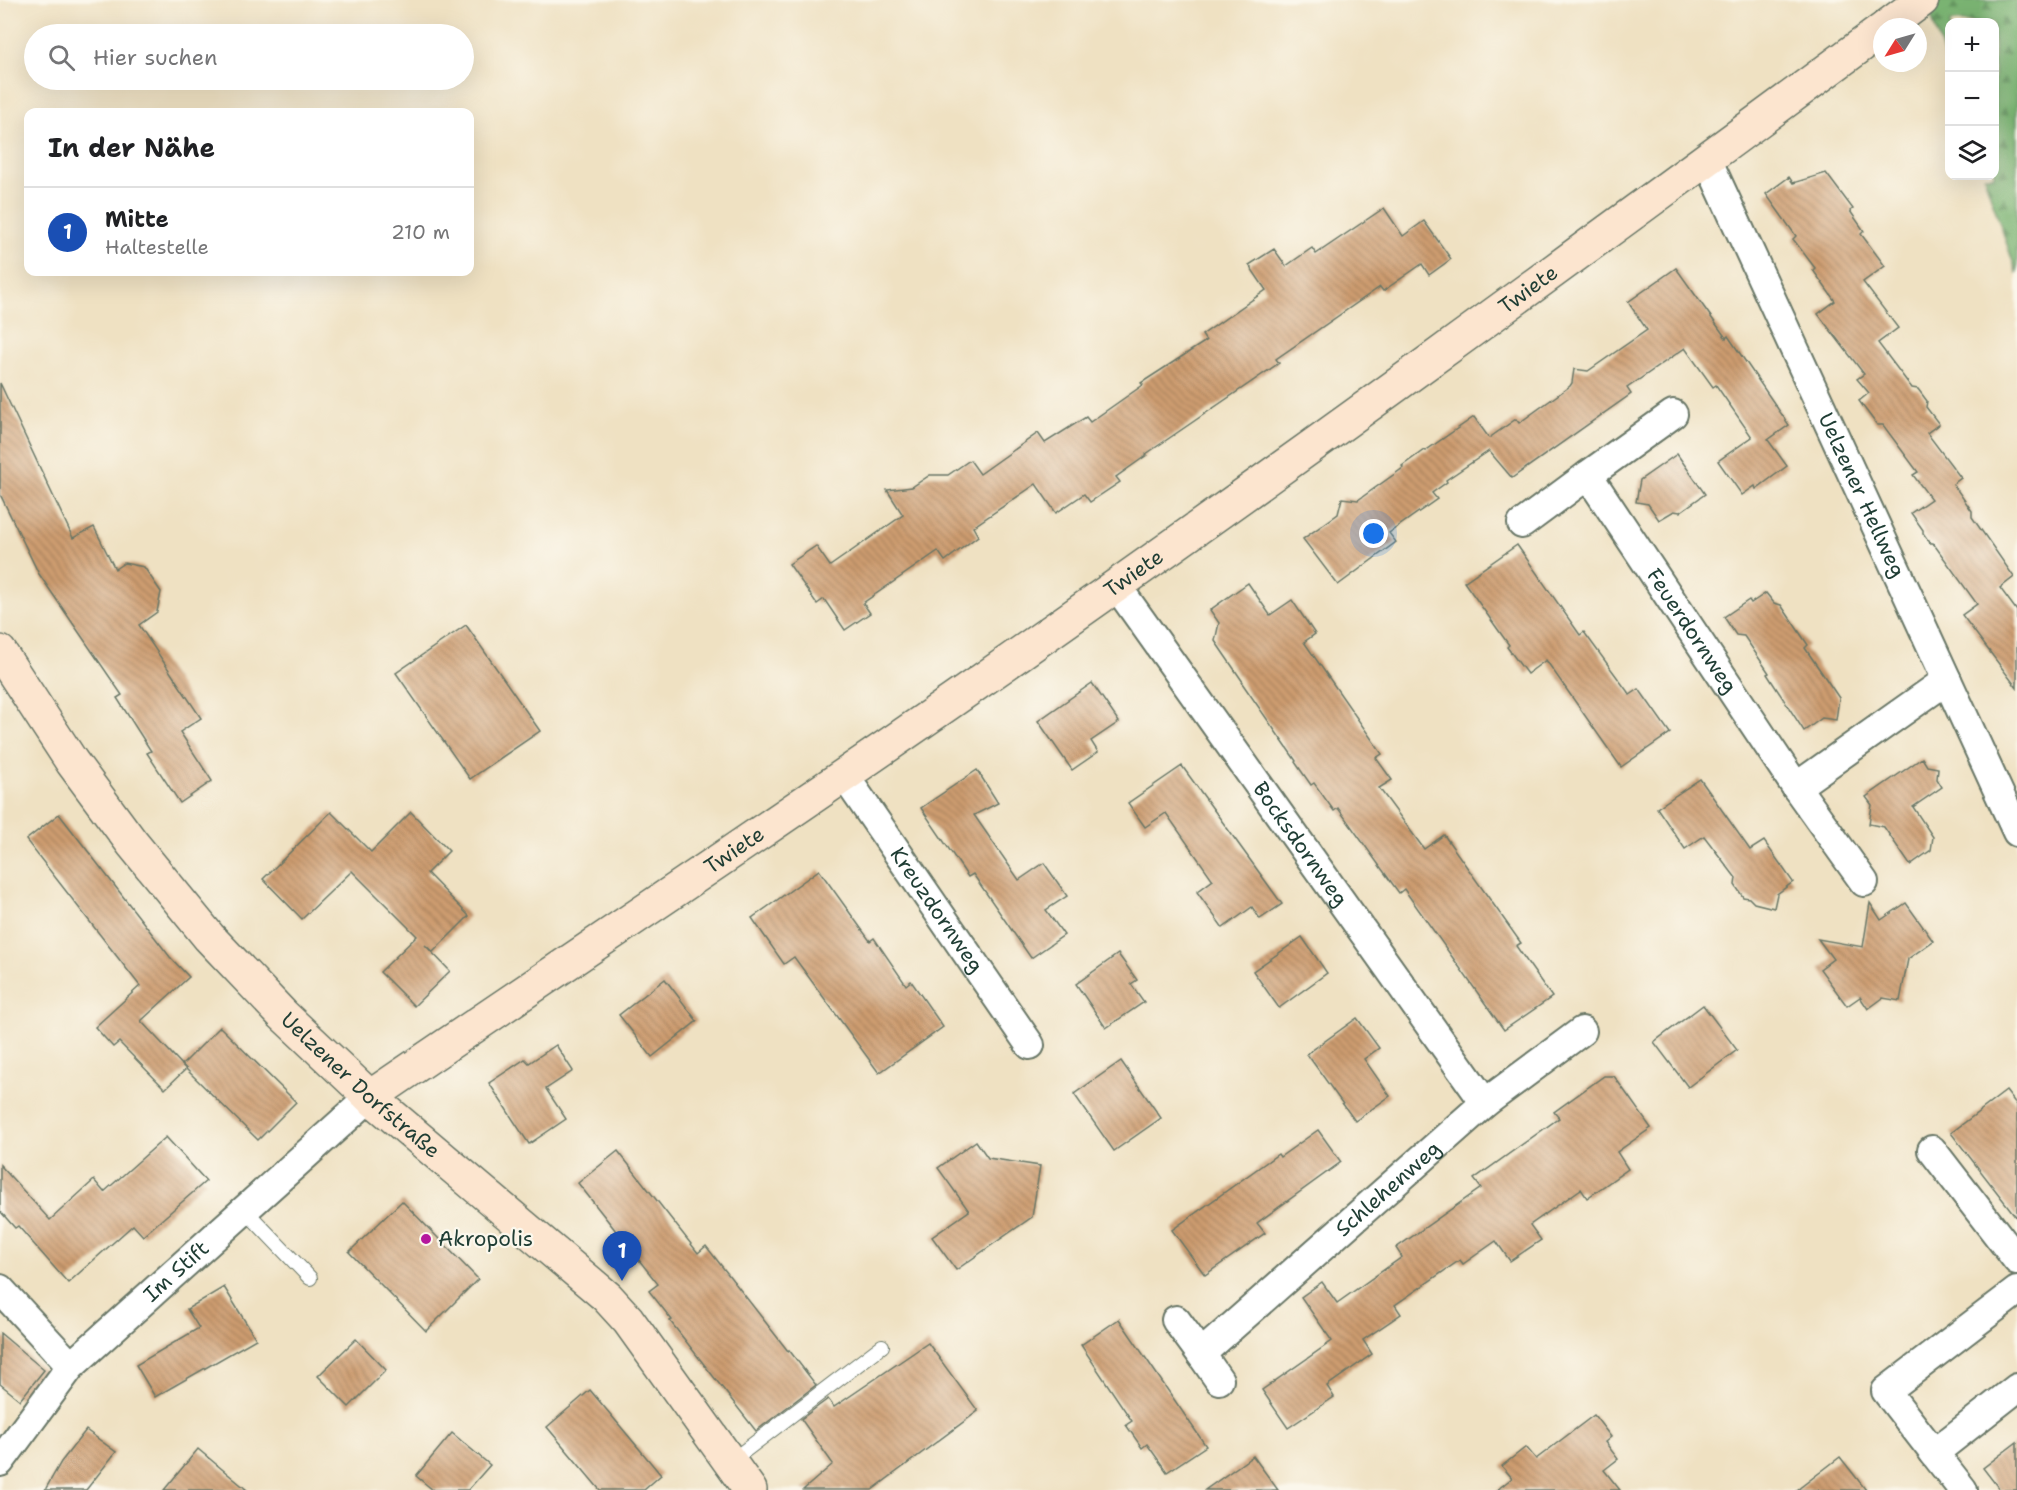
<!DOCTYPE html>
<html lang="de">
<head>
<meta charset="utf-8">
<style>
	:root { --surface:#fff; --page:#f6f6f6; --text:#202124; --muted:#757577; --line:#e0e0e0; --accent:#ea580c }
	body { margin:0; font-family:"Shantell Sans",sans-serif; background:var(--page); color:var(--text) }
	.controls { position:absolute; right:18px; top:18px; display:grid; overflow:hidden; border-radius:12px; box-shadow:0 6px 24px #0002 }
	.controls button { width:54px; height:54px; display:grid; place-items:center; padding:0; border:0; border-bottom:2px solid var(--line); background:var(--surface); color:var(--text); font:30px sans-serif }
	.compass { position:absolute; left:1873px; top:18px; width:54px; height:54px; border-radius:50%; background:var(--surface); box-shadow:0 6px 24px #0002; rotate:233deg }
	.you { position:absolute; left:1374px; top:534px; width:21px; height:21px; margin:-15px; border:4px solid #fff; border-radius:50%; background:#1a73e8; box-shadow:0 0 0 9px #1a73e833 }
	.badge { display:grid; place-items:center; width:39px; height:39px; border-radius:50%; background:var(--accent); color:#fff; font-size:20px; font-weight:700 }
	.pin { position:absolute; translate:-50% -50px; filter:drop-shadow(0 2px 3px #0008) }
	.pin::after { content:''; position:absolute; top:32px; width:21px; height:18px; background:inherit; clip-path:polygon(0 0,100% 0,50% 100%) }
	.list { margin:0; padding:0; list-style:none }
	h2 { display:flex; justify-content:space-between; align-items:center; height:78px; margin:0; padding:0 24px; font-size:26px }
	h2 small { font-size:20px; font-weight:400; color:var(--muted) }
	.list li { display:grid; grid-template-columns:39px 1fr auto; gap:18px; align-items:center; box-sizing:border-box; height:90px; padding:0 24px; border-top:2px solid var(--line) }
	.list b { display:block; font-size:22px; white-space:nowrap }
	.list p { margin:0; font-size:20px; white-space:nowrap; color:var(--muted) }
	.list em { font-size:20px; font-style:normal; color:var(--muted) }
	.icon { flex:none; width:33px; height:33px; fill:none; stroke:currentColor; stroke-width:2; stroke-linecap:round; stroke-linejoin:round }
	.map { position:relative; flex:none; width:2017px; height:1490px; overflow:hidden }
	.search { position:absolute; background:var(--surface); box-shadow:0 6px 24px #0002; left:24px; top:24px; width:450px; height:66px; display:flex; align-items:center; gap:15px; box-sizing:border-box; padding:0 21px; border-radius:33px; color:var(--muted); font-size:22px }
	.panel { position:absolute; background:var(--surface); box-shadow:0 6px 24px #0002; left:24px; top:108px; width:450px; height:168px; border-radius:12px }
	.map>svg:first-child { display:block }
	.forest { fill:url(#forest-firs); stroke:#4c7853; stroke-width:1.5 }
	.building { fill:url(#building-back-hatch) }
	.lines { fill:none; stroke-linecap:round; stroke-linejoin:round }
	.lane-casing { stroke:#687666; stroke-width:16 }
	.street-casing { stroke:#687666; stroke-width:32 }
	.secondary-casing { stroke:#687666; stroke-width:36 }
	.lane { stroke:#fff; stroke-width:14 }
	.street { stroke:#fff; stroke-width:28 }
	.secondary { stroke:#fce5cf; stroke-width:33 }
	.poi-dot { fill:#b5179e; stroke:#fbf7ec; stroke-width:2 }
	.labels { text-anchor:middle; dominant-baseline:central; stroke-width:4.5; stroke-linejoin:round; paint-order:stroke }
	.street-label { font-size:21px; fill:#1f3d34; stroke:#fbf7ec }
	.poi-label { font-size:21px; fill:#1f3d34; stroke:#fbf7ec; text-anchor:start }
</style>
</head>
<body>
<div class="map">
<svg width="2017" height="1490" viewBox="0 0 2017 1490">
	<defs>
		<pattern id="forest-firs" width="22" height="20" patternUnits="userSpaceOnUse" patternTransform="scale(1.5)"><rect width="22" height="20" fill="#7ab372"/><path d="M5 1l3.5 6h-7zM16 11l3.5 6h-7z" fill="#63935e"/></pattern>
		<pattern id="building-back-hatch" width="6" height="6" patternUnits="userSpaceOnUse" patternTransform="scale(1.5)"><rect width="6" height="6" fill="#cd9c6f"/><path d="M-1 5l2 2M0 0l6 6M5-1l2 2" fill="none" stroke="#a6805c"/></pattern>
	</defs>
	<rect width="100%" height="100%" fill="#fbf7ec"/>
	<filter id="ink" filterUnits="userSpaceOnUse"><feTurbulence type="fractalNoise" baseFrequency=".0167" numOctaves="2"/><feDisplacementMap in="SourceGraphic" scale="12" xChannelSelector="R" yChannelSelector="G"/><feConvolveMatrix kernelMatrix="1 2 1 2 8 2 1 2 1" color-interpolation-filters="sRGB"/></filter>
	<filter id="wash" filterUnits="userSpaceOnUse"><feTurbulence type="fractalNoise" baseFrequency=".008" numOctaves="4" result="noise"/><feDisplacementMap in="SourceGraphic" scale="24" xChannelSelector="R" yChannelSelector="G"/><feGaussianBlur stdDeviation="1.35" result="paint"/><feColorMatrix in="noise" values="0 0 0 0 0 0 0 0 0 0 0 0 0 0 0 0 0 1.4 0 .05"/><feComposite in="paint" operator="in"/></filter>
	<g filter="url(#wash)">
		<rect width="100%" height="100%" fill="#efe1c2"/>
		<polygon class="forest" points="1926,0 2017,0 2017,274 1984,176 1994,176 1994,22 1950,22 1949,71"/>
		<g id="blocks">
			<g class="building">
				<polygon points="1826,173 1853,209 1850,211 1864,231 1861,234 1885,266 1863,282 1898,328 1878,343 1912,388 1918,389 1927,401 1926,407 1939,424 1927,433 1961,478 1953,484 1972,511 1972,517 2014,577 2000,588 2017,611 2017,688 1962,615 1977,604 1933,543 1930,543 1923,533 1923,530 1911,513 1931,499 1913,475 1918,472 1883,425 1877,425 1859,401 1869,393 1857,379 1864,374 1818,314 1835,301 1813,270 1815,268 1793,239 1796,236 1766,194 1789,177 1793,183"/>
				<polygon points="1384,208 1403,236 1424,221 1451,259 1429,275 1422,264 1383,291 1380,287 1276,359 1279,363 1146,454 1147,455 1116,477 1120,482 1090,502 1084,494 1056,513 1036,484 973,527 978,536 945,561 938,551 863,603 870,613 845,630 824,599 817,604 789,564 816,546 830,566 903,515 887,490 912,487 930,475 948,475 970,460 980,474 1038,433 1045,443 1086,417 1090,422 1143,385 1141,383 1206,341 1202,335 1266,290 1249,265 1274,249 1286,266 1312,248 1316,254"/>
				<polygon points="1676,268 1726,338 1728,336 1789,425 1768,440 1787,466 1756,489 1755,486 1742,495 1718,461 1752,437 1716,385 1713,387 1685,348 1627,388 1631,394 1512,478 1489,451 1446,480 1447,482 1432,493 1437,499 1389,533 1396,542 1338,585 1303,539 1338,514 1342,498 1358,500 1403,468 1402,466 1424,450 1425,451 1474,417 1489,438 1516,419 1519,423 1570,386 1572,383 1574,369 1588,371 1647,330 1628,302"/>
				<polygon points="0,383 73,538 94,527 115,569 124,563 144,567 161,592 157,612 139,625 201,718 180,732 212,781 180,803 147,753 151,751 117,698 122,695 39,574 0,494"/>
				<polygon points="1677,454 1705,494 1680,512 1674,511 1659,520 1648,504 1636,502 1640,480"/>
				<polygon points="1517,545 1580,635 1584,632 1630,695 1639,689 1670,733 1621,767 1546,660 1527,674 1507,647 1509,645 1464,582"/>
				<polygon points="1248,583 1270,615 1292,600 1315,634 1304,642 1382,754 1376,758 1392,780 1379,788 1424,849 1444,835 1521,943 1516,946 1552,997 1504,1030 1404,889 1399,893 1338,808 1334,811 1314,783 1311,785 1295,762 1296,761 1242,683 1243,682 1215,641 1219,623 1210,610"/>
				<polygon points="1766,593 1774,603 1781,605 1808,645 1805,648 1839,698 1836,720 1822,718 1804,731 1767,674 1769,673 1744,636 1736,635 1724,617 1749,600 1751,603"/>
				<polygon points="466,625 540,731 470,779 396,673"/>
				<polygon points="1092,683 1119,722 1091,741 1098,752 1072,770 1038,721"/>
				<polygon points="1922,758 1927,766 1938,768 1937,779 1942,787 1913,807 1933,837 1931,850 1910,865 1884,827 1869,824 1872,805 1866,797"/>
				<polygon points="1182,766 1282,904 1260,919 1252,907 1223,928 1197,892 1213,880 1166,813 1145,827 1128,803"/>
				<polygon points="977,770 998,803 974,815 1019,880 1044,863 1067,896 1046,910 1064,935 1031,958 973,874 968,877 921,808"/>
				<polygon points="1700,779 1750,850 1764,841 1793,882 1777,894 1774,908 1754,903 1749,898 1743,897 1735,885 1736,878 1704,836 1685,849 1657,808"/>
				<polygon points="331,812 371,852 411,812 449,851 427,873 469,916 433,952 425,945 450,971 414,1006 380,972 417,936 352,871 302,919 263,879"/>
				<polygon points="59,814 170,957 189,977 141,1021 186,1069 165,1089 119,1042 113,1047 95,1027 140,986 26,840"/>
				<polygon points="819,870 870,941 874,938 906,985 911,981 943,1027 879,1073 794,957 784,964 752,918"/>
				<polygon points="1870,903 1881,920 1906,903 1933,941 1908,959 1900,1001 1883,998 1868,1009 1860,997 1847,1006 1820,969 1833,959 1818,939 1863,947"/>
				<polygon points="1302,937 1327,973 1279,1008 1253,971"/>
				<polygon points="1118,954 1137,980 1131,984 1144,1002 1106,1028 1076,984"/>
				<polygon points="665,979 697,1021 652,1057 619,1015"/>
				<polygon points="1703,1005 1737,1050 1688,1087 1654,1042"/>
				<polygon points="1357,1018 1379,1048 1364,1059 1390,1096 1355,1121 1307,1054"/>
				<polygon points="220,1027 296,1102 258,1140 182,1065"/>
				<polygon points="556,1045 573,1071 546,1089 566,1119 529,1144 489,1083 525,1059 529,1063"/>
				<polygon points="1121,1061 1161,1118 1114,1151 1074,1094"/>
				<polygon points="1604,1076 1614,1076 1651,1128 1617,1152 1628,1169 1587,1198 1581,1189 1530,1225 1541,1240 1510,1261 1496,1241 1463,1264 1460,1260 1395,1305 1401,1314 1363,1340 1372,1354 1327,1386 1334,1397 1288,1428 1262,1390 1332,1341 1301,1297 1322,1282 1337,1303 1402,1257 1396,1248 1481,1188 1474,1179 1559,1118 1554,1112"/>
				<polygon points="2006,1091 2017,1105 2017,1218 1951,1133"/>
				<polygon points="1318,1130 1341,1162 1257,1223 1265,1233 1205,1275 1172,1230 1278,1154 1280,1157"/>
				<polygon points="166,1137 206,1181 143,1236 133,1225 68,1283 18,1226 15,1228 0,1211 0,1165 50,1220 94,1180 104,1192"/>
				<polygon points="976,1141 988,1158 1040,1166 1032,1217 956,1270 932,1237 969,1211 938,1168"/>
				<polygon points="618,1151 698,1253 706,1246 788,1351 789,1350 816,1385 756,1431 670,1321 672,1320 649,1291 658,1284 578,1183"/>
				<polygon points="402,1201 478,1279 426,1331 349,1252"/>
				<polygon points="224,1287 256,1339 155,1397 136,1365 199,1328 187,1309"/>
				<polygon points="1119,1319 1206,1446 1167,1472 1147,1444 1142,1448 1126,1425 1132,1421 1081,1345"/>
				<polygon points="0,1333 44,1370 20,1400 0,1384"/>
				<polygon points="356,1339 386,1370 349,1407 318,1376"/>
				<polygon points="928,1343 978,1411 872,1490 803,1490 833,1464 801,1419 828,1399 834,1407"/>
				<polygon points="590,1390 661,1475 644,1490 600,1490 547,1427"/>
				<polygon points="1594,1415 1611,1437 1605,1442 1618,1459 1604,1470 1620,1490 1497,1490 1512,1478 1502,1466 1526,1447 1536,1459"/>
				<polygon points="86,1430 116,1452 86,1490 45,1490 61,1462"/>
				<polygon points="452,1433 490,1465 468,1490 433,1490 416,1476"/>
				<polygon points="2017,1442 2017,1490 2000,1490 1983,1468"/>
				<polygon points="198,1449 247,1490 164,1490"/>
				<polygon points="1253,1456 1278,1490 1205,1490"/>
				<polygon points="1840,1457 1866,1490 1797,1490"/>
			</g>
		</g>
	</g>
	<g filter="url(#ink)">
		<use href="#blocks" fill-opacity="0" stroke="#687666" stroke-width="1.5"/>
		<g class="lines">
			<defs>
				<g id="lane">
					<polyline points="245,1210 310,1278"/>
					<polyline points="730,1462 882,1346"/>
				</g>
				<g id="street">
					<path id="s1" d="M 1707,159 L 2017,832"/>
					<path id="s2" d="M 1673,414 L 1588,475 L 1796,787 L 1947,680"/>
					<polyline points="1522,524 1588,475"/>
					<path id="s3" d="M 1116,585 L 1485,1103"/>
					<path id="s4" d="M 844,775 L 1030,1045"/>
					<polyline points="1796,787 1864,882"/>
					<polyline points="1932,1150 2017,1260"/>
					<polyline points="0,1289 71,1366"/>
					<path id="s5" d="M 1176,1320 L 1201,1354 L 1485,1103 L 1582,1031"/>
					<polyline points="1201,1354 1219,1380"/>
					<polyline points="1934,1453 1886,1391 2017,1291"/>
					<path id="s6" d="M 0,1462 L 71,1366 L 370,1097"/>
					<polyline points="1963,1490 1934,1453 2017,1388"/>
				</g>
				<g id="secondary">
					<polyline points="1886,27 1922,0"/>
					<path id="s7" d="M 0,652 L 72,762 L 132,843 L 209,937 L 282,1014 L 370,1097 L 607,1297 L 628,1320 L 750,1490"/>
					<path id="s8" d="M 370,1097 C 575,957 782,820 985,678 C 1287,467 1585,249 1882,30"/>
				</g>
			</defs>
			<use href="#lane" class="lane-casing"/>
			<use href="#street" class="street-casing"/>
			<use href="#secondary" class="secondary-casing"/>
			<use href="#lane" class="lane"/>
			<use href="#street" class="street"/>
			<use href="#secondary" class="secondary"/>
		</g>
	</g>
	<circle class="poi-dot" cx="426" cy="1239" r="6"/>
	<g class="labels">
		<g class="street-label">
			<text stroke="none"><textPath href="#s8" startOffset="1412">Twiete</textPath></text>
			<text stroke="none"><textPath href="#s1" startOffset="370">Uelzener Hellweg</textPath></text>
			<text stroke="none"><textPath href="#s8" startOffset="926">Twiete</textPath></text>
			<text stroke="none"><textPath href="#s2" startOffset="292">Feuerdornweg</textPath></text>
			<text stroke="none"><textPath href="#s3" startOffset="318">Bocksdornweg</textPath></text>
			<text stroke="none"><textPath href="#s8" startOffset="440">Twiete</textPath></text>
			<text stroke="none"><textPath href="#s4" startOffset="164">Kreuzdornweg</textPath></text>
			<text stroke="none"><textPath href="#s7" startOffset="566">Uelzener Dorfstraße</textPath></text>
			<text stroke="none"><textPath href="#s5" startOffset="292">Schlehenweg</textPath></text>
			<text stroke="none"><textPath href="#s6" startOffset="261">Im Stift</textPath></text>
		</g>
		<g class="poi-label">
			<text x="438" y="1239">Akropolis</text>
		</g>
	</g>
</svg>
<div class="controls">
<button>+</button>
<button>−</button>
<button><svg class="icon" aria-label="layers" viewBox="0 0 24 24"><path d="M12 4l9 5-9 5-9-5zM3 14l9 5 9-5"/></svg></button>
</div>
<svg class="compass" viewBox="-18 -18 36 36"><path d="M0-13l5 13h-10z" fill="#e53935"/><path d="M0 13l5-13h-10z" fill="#757577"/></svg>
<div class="you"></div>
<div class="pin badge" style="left:622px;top:1281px;background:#1a4fb4">1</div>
<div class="search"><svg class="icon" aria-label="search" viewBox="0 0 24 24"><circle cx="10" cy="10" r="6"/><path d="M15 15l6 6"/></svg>Hier suchen</div>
<section class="panel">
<h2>In der Nähe<small></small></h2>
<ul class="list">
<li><span class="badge" style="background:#1a4fb4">1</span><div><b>Mitte</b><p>Haltestelle</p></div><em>210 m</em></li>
</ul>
</section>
</div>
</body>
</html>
